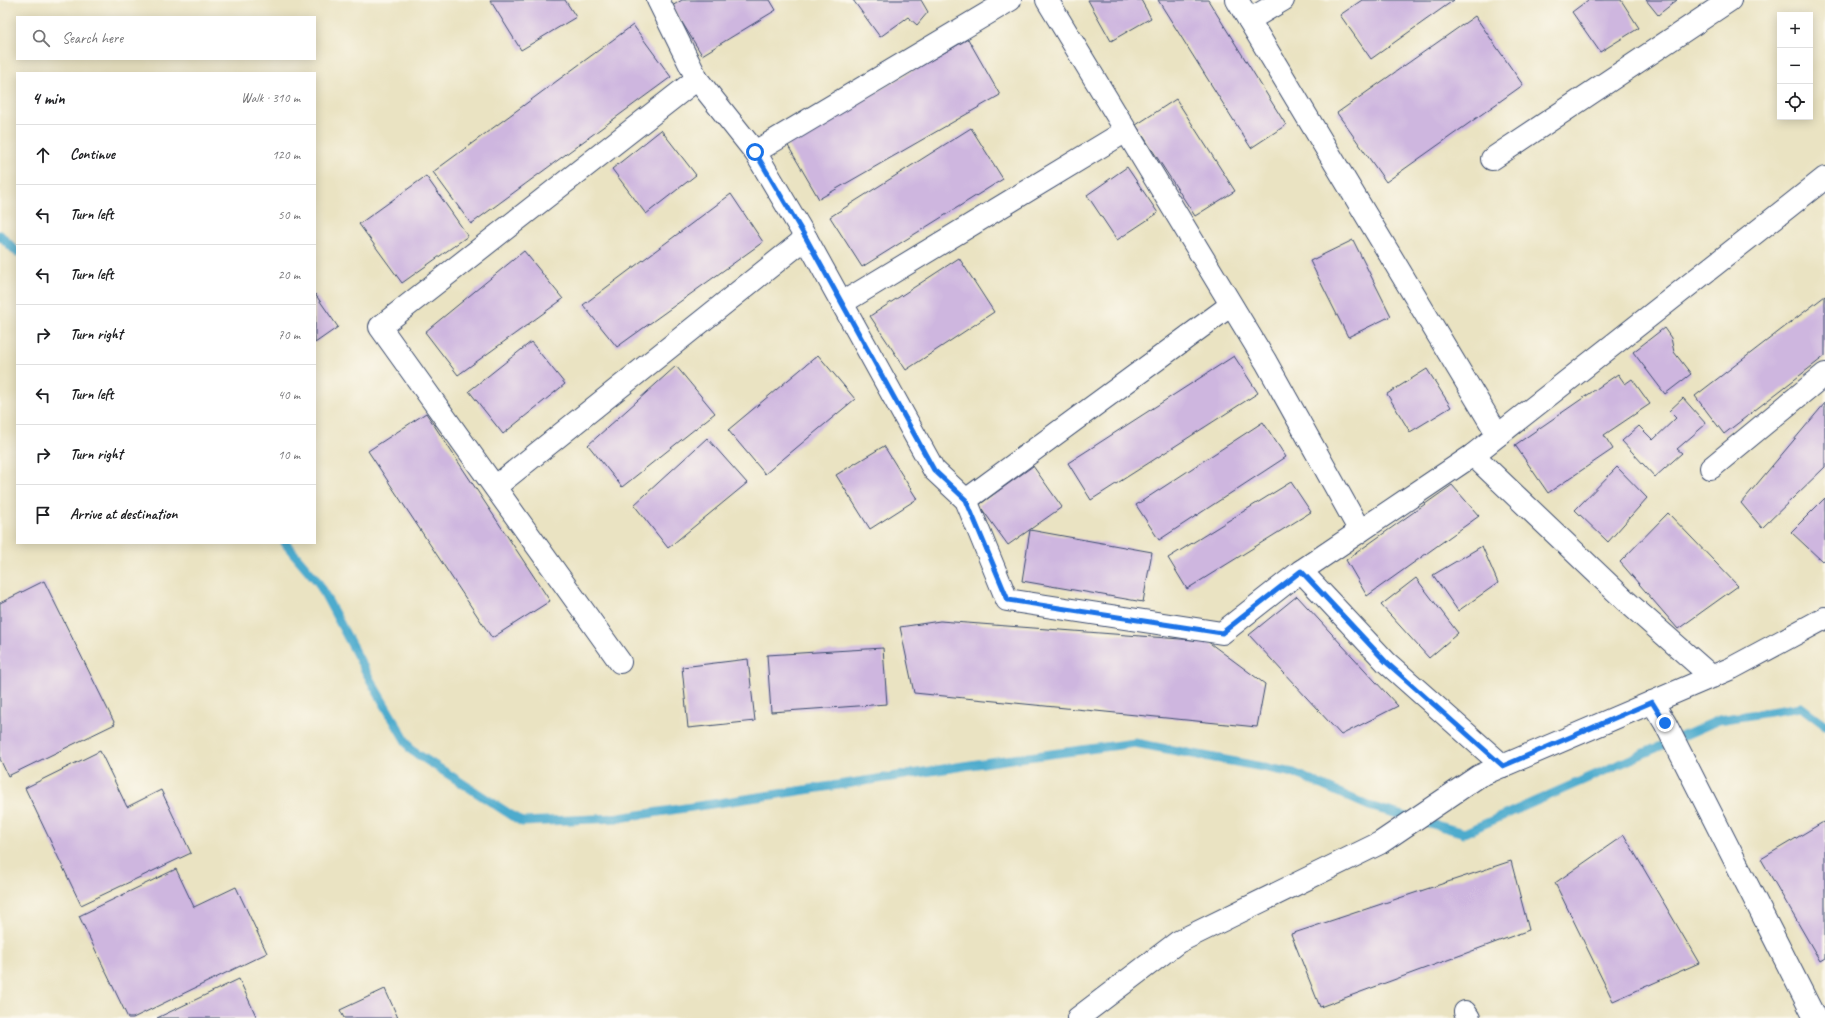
<!DOCTYPE html>
<html lang="en">
<head>
<meta charset="utf-8">
<style>
	:root { --surface:#fff; --page:#f2f2f2; --text:#202124; --muted:#757577; --line:#e0e0e0 }
	body { margin:0; font-family:Caveat,sans-serif; background:var(--page); color:var(--text) }
	.controls { position:absolute; right:12px; top:12px; display:grid; overflow:hidden; border-radius:0px; box-shadow:0 2px 10px #0003 }
	.controls button { width:36px; height:36px; display:grid; place-items:center; padding:0; border:0; border-bottom:1px solid var(--line); background:var(--surface); color:var(--text); font:20px sans-serif }
	.stop { position:absolute; width:12px; height:12px; margin:-9px; border:3px solid #1a73e8; border-radius:50%; background:#fff }
	.stop.end { background:#1a73e8; border-color:#fff; box-shadow:0 1px 4px #0008 }
	.list { margin:0; padding:0; list-style:none }
	h2 { display:flex; justify-content:space-between; align-items:center; height:52px; margin:0; padding:0 16px; font-size:17px }
	h2 small { font-size:13px; font-weight:400; color:var(--muted) }
	.list li { display:grid; grid-template-columns:26px 1fr auto; gap:12px; align-items:center; box-sizing:border-box; height:60px; padding:0 16px; border-top:1px solid var(--line) }
	.list b { display:block; font-size:15px; white-space:nowrap }
	.list em { font-size:13px; font-style:normal; color:var(--muted) }
	.icon { flex:none; width:22px; height:22px; fill:none; stroke:currentColor; stroke-width:2; stroke-linecap:round; stroke-linejoin:round }
	.map { position:relative; flex:none; width:1825px; height:1018px; overflow:hidden }
	.search { position:absolute; background:var(--surface); box-shadow:0 2px 10px #0003; left:16px; top:16px; width:300px; height:44px; display:flex; align-items:center; gap:10px; box-sizing:border-box; padding:0 14px; border-radius:0px; color:var(--muted); font-size:15px }
	.panel { position:absolute; background:var(--surface); box-shadow:0 2px 10px #0003; left:16px; top:72px; width:300px; height:472px; border-radius:0px }
	.map>svg:first-child { display:block }
	.lines { fill:none; stroke-linecap:round; stroke-linejoin:round }
	.stream { stroke:#4eabcd; stroke-width:9 }
	.building { fill:#ceb6df }
	.minor-casing { stroke:#3a4a6d; stroke-width:24 }
	.minor { stroke:#fff; stroke-width:22 }
	.route { stroke:#1a73e8; stroke-width:5 }
</style>
</head>
<body>
<div class="map">
<svg width="1825" height="1018" viewBox="0 0 1825 1018">
	<rect width="100%" height="100%" fill="#fbf7ec"/>
	<filter id="ink" filterUnits="userSpaceOnUse"><feTurbulence type="fractalNoise" baseFrequency=".025" numOctaves="2"/><feDisplacementMap in="SourceGraphic" scale="8" xChannelSelector="R" yChannelSelector="G"/><feConvolveMatrix kernelMatrix="1 2 1 2 8 2 1 2 1" color-interpolation-filters="sRGB"/></filter>
	<filter id="wash" filterUnits="userSpaceOnUse"><feTurbulence type="fractalNoise" baseFrequency=".012" numOctaves="4" result="noise"/><feDisplacementMap in="SourceGraphic" scale="16" xChannelSelector="R" yChannelSelector="G"/><feGaussianBlur stdDeviation="0.9" result="paint"/><feColorMatrix in="noise" values="0 0 0 0 0 0 0 0 0 0 0 0 0 0 0 0 0 1.4 0 .05"/><feComposite in="paint" operator="in"/></filter>
	<g filter="url(#wash)">
		<rect width="100%" height="100%" fill="#eae3c2"/>
		<g class="lines">
			<g class="stream">
				<polyline points="0,235 17,252"/>
				<polyline points="285,543 318,582 372,683 411,750 522,822 619,818 997,761 1135,743 1294,773 1369,806 1464,833 1719,720 1801,707 1825,725"/>
			</g>
		</g>
		<g id="blocks">
			<g class="building">
				<polygon points="490,0 565,0 576,17 521,50"/>
				<polygon points="682,0 770,0 776,10 702,55 672,6"/>
				<polygon points="853,0 921,0 928,12 917,25 908,17 880,37"/>
				<polygon points="1088,0 1141,0 1151,18 1111,41"/>
				<polygon points="1158,0 1208,0 1286,125 1251,148"/>
				<polygon points="1362,0 1454,0 1371,59 1340,15"/>
				<polygon points="1588,0 1621,0 1639,28 1600,52 1572,12"/>
				<polygon points="1646,0 1677,0 1658,15"/>
				<polygon points="1475,16 1523,85 1386,182 1337,113"/>
				<polygon points="633,25 671,77 471,224 433,172"/>
				<polygon points="968,39 1000,95 819,199 787,144"/>
				<polygon points="1176,99 1235,191 1195,216 1136,125"/>
				<polygon points="971,128 1003,179 862,267 830,217"/>
				<polygon points="661,130 696,175 646,214 612,169"/>
				<polygon points="1127,167 1158,213 1117,240 1087,195"/>
				<polygon points="426,176 468,236 402,283 359,224"/>
				<polygon points="731,194 763,242 617,347 583,305"/>
				<polygon points="1353,240 1391,316 1348,337 1310,261"/>
				<polygon points="524,251 563,299 458,375 425,332"/>
				<polygon points="959,258 994,312 906,370 870,316"/>
				<polygon points="315,294 338,327 315,343"/>
				<polygon points="1825,296 1825,356 1724,434 1695,396"/>
				<polygon points="1664,328 1671,338 1674,352 1691,374 1665,394 1633,352"/>
				<polygon points="531,342 565,384 503,434 469,391"/>
				<polygon points="818,355 855,399 765,474 728,430"/>
				<polygon points="1234,356 1258,393 1091,500 1068,463"/>
				<polygon points="676,366 715,413 622,487 588,445"/>
				<polygon points="1427,369 1451,407 1410,432 1387,394"/>
				<polygon points="1618,374 1625,384 1632,379 1650,404 1604,435 1613,449 1548,493 1515,445"/>
				<polygon points="1683,398 1706,424 1677,449 1682,453 1655,477 1622,441 1639,426 1653,440 1676,418 1669,411"/>
				<polygon points="1825,403 1825,467 1762,528 1741,503"/>
				<polygon points="426,413 550,601 492,638 368,451"/>
				<polygon points="1263,422 1286,457 1159,540 1136,505"/>
				<polygon points="707,438 747,483 668,548 634,505"/>
				<polygon points="884,446 917,499 870,529 836,475"/>
				<polygon points="1033,466 1062,507 1008,545 979,505"/>
				<polygon points="1617,467 1647,498 1608,542 1575,510"/>
				<polygon points="1291,482 1311,512 1187,589 1168,558"/>
				<polygon points="1452,485 1479,516 1367,596 1346,560"/>
				<polygon points="1825,498 1825,558 1822,561 1791,532"/>
				<polygon points="1668,513 1738,586 1678,629 1620,562"/>
				<polygon points="1030,530 1152,552 1143,602 1022,581"/>
				<polygon points="1482,546 1498,583 1458,611 1433,575"/>
				<polygon points="1416,578 1458,633 1429,658 1381,605"/>
				<polygon points="44,581 115,724 8,776 0,759 0,603"/>
				<polygon points="1297,596 1398,706 1341,735 1249,635"/>
				<polygon points="940,621 1207,641 1265,684 1257,727 914,693 900,627"/>
				<polygon points="883,648 887,704 771,712 767,655"/>
				<polygon points="748,659 755,721 688,728 682,667"/>
				<polygon points="100,751 127,807 161,790 191,853 81,905 25,788"/>
				<polygon points="1825,821 1825,958 1820,961 1761,859"/>
				<polygon points="1624,835 1699,963 1613,1001 1555,883"/>
				<polygon points="1511,861 1529,930 1320,1007 1291,934"/>
				<polygon points="176,869 194,907 236,887 267,953 133,1018 128,1018 79,916"/>
				<polygon points="239,979 257,1018 157,1018"/>
				<polygon points="385,989 398,1018 344,1018 340,1010"/>
			</g>
		</g>
	</g>
	<g filter="url(#ink)">
		<use href="#blocks" fill-opacity="0" stroke="#3a4a6d" stroke-width="1"/>
		<g class="lines">
			<defs>
				<g id="minor">
					<polyline points="658,0 697,79 755,152 806,238 934,470 966,500 1007,600 1222,633 1301,571 1473,455 1825,178"/>
					<polyline points="1047,0 1266,362 1360,531"/>
					<polyline points="1237,0 1498,435"/>
					<polyline points="1249,20 1283,0"/>
					<polyline points="755,152 1010,0"/>
					<polyline points="1492,159 1730,0"/>
					<polyline points="842,303 1126,131"/>
					<polyline points="1473,455 1626,601 1712,677"/>
					<polyline points="1711,468 1825,374"/>
					<polyline points="495,487 806,238"/>
					<polyline points="966,500 1231,305"/>
					<polyline points="1301,571 1386,662 1503,766"/>
					<polyline points="620,662 380,327 697,79"/>
					<polyline points="1652,702 1665,723 1815,1018"/>
					<polyline points="1465,1012 1469,1018"/>
					<polyline points="1078,1018 1178,942 1380,843 1479,776 1732,668 1825,618"/>
				</g>
			</defs>
			<use href="#minor" class="minor-casing"/>
			<use href="#minor" class="minor"/>
		</g>
	</g>
	<g class="lines" filter="url(#ink)">
		<polyline class="route" points="755,152 806,238 934,470 966,500 1008,600 1222,633 1301,571 1386,662 1503,766 1652,702 1665,723"/>
	</g>
</svg>
<div class="controls">
<button>+</button>
<button>−</button>
<button><svg class="icon" aria-label="locate" viewBox="0 0 24 24"><circle cx="12" cy="12" r="6"/><path d="M12 2v4M12 18v4M2 12h4M18 12h4"/></svg></button>
</div>
<div class="stop" style="left:755px;top:152px"></div>
<div class="stop end" style="left:1665px;top:723px"></div>
<div class="search"><svg class="icon" aria-label="search" viewBox="0 0 24 24"><circle cx="10" cy="10" r="6"/><path d="M15 15l6 6"/></svg>Search here</div>
<section class="panel">
<h2>4 min<small>Walk · 310 m</small></h2>
<ul class="list">
<li><svg class="icon" aria-label="ahead" viewBox="0 0 24 24"><path d="M12 20V5M6 11l6-6 6 6"/></svg><div><b>Continue</b></div><em>120 m</em></li>
<li><svg class="icon" aria-label="left" viewBox="0 0 24 24"><path d="M17 20v-9H6M10 6l-5 5 5 5"/></svg><div><b>Turn left</b></div><em>50 m</em></li>
<li><svg class="icon" aria-label="left" viewBox="0 0 24 24"><path d="M17 20v-9H6M10 6l-5 5 5 5"/></svg><div><b>Turn left</b></div><em>20 m</em></li>
<li><svg class="icon" aria-label="right" viewBox="0 0 24 24"><path d="M7 20v-9h11M14 6l5 5-5 5"/></svg><div><b>Turn right</b></div><em>70 m</em></li>
<li><svg class="icon" aria-label="left" viewBox="0 0 24 24"><path d="M17 20v-9H6M10 6l-5 5 5 5"/></svg><div><b>Turn left</b></div><em>40 m</em></li>
<li><svg class="icon" aria-label="right" viewBox="0 0 24 24"><path d="M7 20v-9h11M14 6l5 5-5 5"/></svg><div><b>Turn right</b></div><em>10 m</em></li>
<li><svg class="icon" aria-label="arrive" viewBox="0 0 24 24"><path d="M6 21V4h12l-3 4 3 4H6"/></svg><div><b>Arrive at destination</b></div></li>
</ul>
</section>
</div>
</body>
</html>
